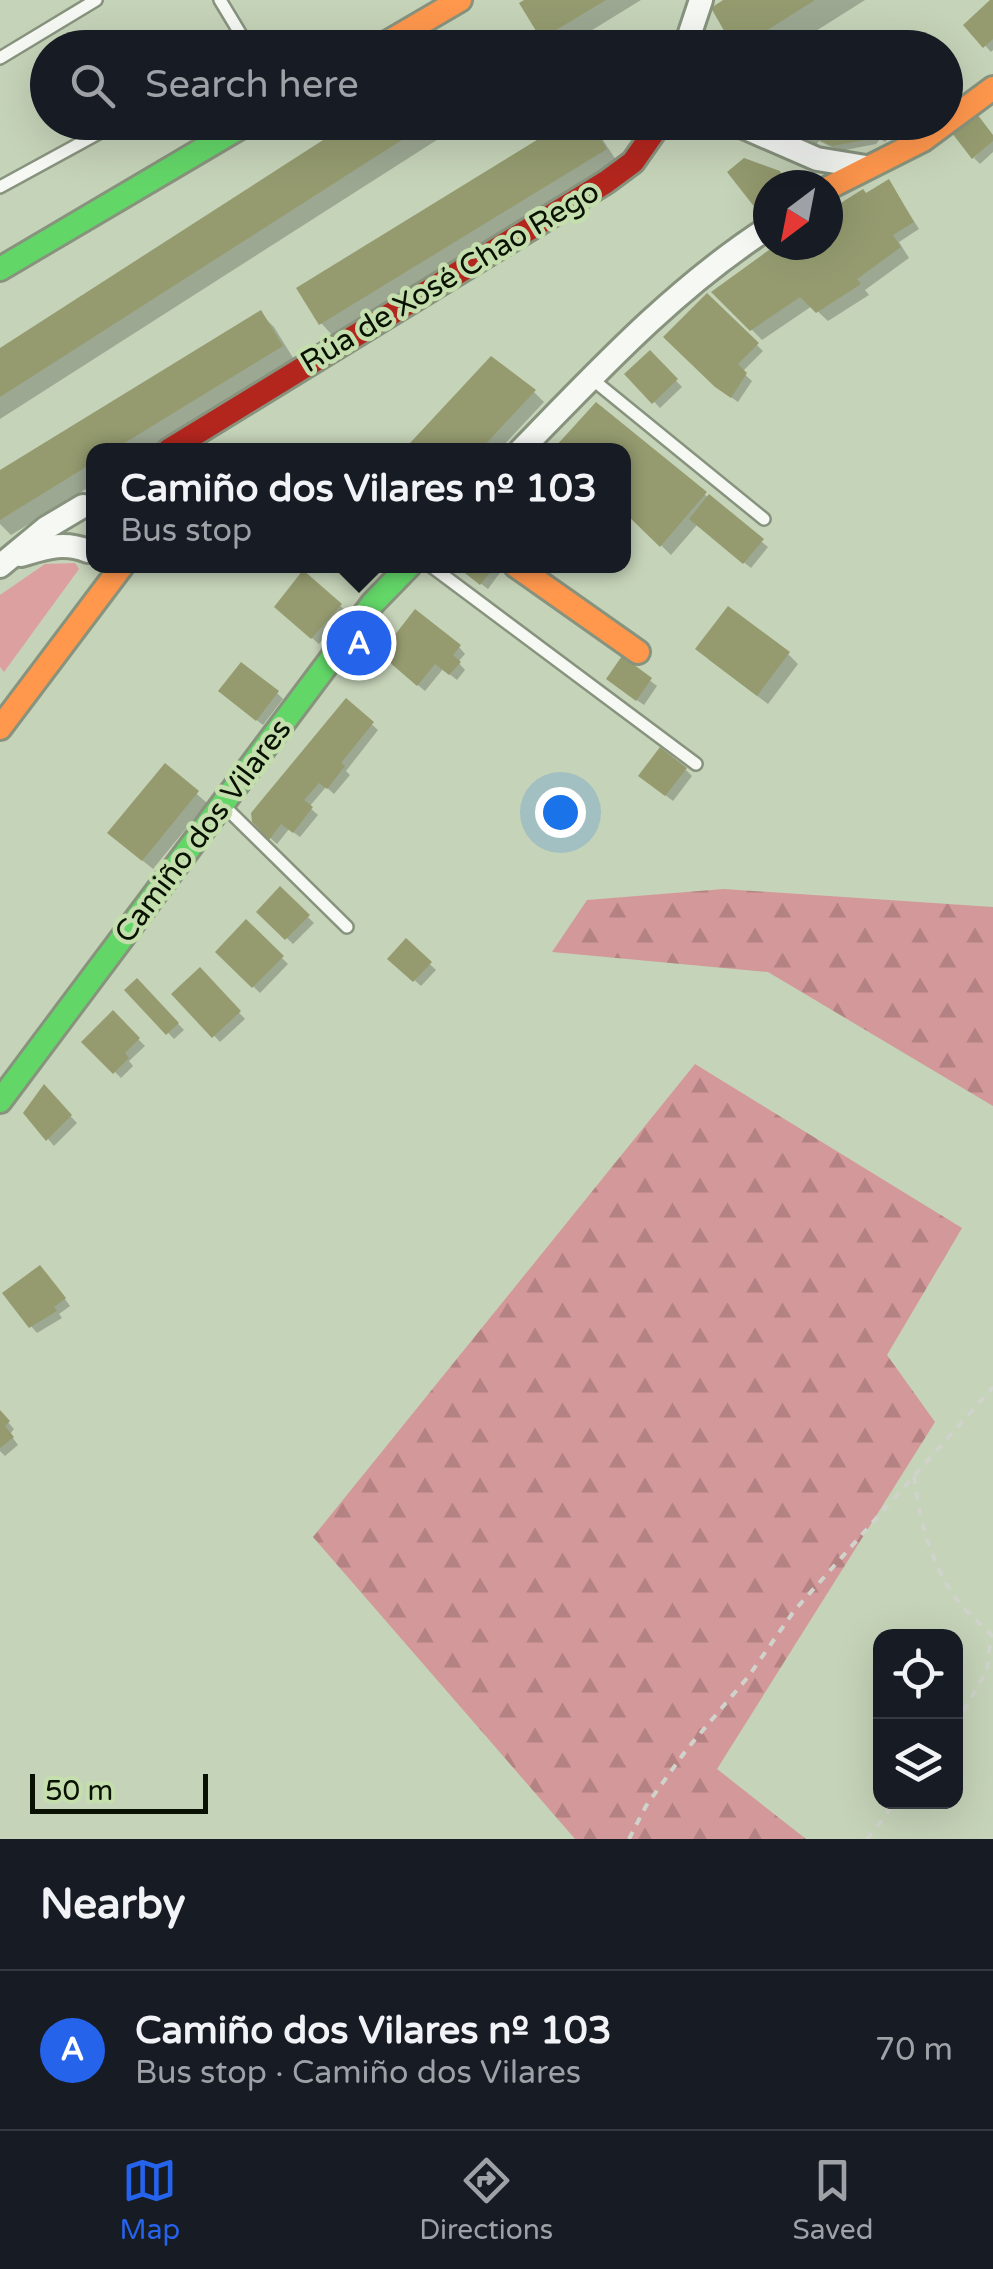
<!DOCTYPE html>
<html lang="en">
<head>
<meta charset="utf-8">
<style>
	:root { --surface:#171b24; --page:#242831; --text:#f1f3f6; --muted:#9ea1a6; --line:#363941; --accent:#2563eb }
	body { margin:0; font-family:"Varela Round",sans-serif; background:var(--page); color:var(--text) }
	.controls { position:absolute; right:30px; bottom:30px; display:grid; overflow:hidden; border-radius:20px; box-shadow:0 10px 40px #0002 }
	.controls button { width:90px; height:90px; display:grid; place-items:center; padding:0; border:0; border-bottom:2px solid var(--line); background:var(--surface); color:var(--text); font:50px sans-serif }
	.compass { position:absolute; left:753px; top:170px; width:90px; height:90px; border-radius:50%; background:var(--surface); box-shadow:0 10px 40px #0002; rotate:212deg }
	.scale { position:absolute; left:30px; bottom:25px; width:178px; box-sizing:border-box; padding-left:10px; border:5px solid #091102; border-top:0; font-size:28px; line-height:35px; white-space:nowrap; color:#091102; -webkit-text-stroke:8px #c5dead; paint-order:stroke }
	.you { position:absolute; left:560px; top:812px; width:35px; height:35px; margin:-25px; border:8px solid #fff; border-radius:50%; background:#1a73e8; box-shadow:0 0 0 15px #1a73e833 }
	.badge { display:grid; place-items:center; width:65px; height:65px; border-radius:50%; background:var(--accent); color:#fff; font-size:32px; font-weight:700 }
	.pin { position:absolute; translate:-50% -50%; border:5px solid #fff; box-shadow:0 2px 10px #0006 }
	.popup { position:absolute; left:86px; top:443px; width:545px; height:130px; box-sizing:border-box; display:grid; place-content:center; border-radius:20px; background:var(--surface); filter:drop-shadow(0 2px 8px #0005); font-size:32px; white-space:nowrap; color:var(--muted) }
	.popup b { font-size:38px; color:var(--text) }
	.popup::after { content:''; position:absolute; left:50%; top:100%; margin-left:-20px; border:20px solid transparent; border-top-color:var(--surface) }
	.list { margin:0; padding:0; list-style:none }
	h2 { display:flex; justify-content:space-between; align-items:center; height:130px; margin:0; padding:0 40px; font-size:42px }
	h2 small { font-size:32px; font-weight:400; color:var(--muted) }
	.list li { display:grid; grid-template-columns:65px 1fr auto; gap:30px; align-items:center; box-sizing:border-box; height:160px; padding:0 40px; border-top:2px solid var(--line) }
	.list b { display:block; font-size:38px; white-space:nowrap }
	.list p { margin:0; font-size:32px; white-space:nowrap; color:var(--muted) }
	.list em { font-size:32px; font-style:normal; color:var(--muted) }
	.icon { flex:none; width:55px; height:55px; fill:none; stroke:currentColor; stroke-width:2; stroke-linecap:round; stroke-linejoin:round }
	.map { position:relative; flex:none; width:993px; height:1839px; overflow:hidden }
	.search { position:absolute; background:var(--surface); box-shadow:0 10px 40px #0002; left:30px; right:30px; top:30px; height:110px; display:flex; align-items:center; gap:25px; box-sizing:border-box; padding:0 35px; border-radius:55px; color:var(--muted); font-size:38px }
	.sheet { height:290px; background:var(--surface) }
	nav { display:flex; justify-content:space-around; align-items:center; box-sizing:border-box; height:140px; border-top:2px solid var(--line); background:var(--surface); font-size:28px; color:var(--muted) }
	nav a { display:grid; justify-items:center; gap:5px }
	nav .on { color:var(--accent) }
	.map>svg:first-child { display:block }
	.green { fill:#dca0a1 }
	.forest { fill:url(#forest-firs) }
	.shadow { fill:#0003 }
	.building { fill:#959b6f }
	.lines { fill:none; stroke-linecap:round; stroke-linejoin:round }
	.lane-casing { stroke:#88937e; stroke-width:16 }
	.street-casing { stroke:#88937e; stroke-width:28 }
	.fast-casing { stroke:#88937e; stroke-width:28 }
	.slow-casing { stroke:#88937e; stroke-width:28 }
	.jam-casing { stroke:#88937e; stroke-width:28 }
	.path { stroke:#cfd3cb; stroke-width:4; stroke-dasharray:8 8; stroke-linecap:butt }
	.lane { stroke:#f6f8f4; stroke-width:11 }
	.street { stroke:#f6f8f4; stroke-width:22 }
	.fast { stroke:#63d668; stroke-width:22 }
	.slow { stroke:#ff974d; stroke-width:22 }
	.jam { stroke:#b3261e; stroke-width:22 }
	.labels { text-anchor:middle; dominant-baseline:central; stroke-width:9; stroke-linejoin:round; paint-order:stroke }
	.street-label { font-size:30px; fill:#091102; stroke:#c5dead }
</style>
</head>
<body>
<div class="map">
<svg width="993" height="1839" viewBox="0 0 993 1839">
	<defs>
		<pattern id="forest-firs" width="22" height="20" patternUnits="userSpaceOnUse" patternTransform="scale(2.5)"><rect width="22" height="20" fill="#d39899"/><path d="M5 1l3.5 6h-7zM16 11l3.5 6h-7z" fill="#b48282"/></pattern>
	</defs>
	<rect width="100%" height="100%" fill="#c5d3b8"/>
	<polygon class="green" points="75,563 79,569 4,672 0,667 0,595 45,564"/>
	<g class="forest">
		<polygon points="724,889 993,907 993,1106 768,972 552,952 587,900"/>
		<polygon points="695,1064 962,1228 887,1355 935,1422 717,1769 806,1839 575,1839 313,1537"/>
	</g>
	<g class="shadow">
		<polygon points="529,0 641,0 563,48 554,48 543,37"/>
		<polygon points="728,0 865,0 789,48 736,48"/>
		<polygon points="993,0 993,50 991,52 966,25"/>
		<polygon points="356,122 465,122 0,419 0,351"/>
		<polygon points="570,122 591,122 618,163 334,337 321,323"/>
		<polygon points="801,122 893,122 898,128 885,142 880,139 876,144 840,151 819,141 816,145 803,136"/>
		<polygon points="993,137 993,152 980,164 974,158"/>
		<polygon points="730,172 779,173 788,185 768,185 768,212 764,214"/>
		<polygon points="889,182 919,229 899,242 909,258 865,290 869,295 828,321 812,306 762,340 715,292 780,245 828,245 828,214"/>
		<polygon points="707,296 763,351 742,372 752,381 738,402 725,393"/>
		<polygon points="260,313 274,327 295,361 148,450 94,450 94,484 11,535 0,524 0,473"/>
		<polygon points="650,353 682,387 660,408 628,374"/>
		<polygon points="534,392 544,402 499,450 422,450 414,443"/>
		<polygon points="597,405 768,547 751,568 697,525 671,555 624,509 624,450 563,450 559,446"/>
		<polygon points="458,566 497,566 502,570 488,589"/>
		<polygon points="304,573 347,612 319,644 284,614"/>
		<polygon points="459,647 465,654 458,662 465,670 457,680 443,669 425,691 389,661"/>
		<polygon points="788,654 798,664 768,704 708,659"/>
		<polygon points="623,660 657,686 644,705 615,685"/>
		<polygon points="277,693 283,699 263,725 228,698"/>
		<polygon points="346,701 378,730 346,771 350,775 334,794 326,787 309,807 318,815 300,837 289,829 277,844 258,827"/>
		<polygon points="165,766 207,803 153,869 121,843"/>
		<polygon points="686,770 692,776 673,801 648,782"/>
		<polygon points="280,890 314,923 293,944 259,912"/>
		<polygon points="246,923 288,964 260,993 218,952"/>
		<polygon points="406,942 436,970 421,986 391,959"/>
		<polygon points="200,971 245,1019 220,1042 175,994"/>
		<polygon points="137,981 184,1030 174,1039 128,990"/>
		<polygon points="113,1014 145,1046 129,1061 133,1066 121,1078 85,1042"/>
		<polygon points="44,1088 77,1123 54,1146 26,1113"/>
		<polygon points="47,1274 70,1306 59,1314 62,1318 37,1333 31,1326"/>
		<polygon points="0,1413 14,1429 10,1434 18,1445 5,1456 0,1451"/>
	</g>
	<g class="building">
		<polygon points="524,0 606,0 541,39 519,3"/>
		<polygon points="723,0 815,0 739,48 734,48 711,8"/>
		<polygon points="990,0 993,0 993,39 983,48 963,25"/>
		<polygon points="977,114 993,135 993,141 972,159 952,133"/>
		<polygon points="351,122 430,122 0,397 0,348"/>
		<polygon points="566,122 590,122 607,149 319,325 296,288"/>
		<polygon points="798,122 891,122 878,137 873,134 870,139 832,146 812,136 809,140 793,130"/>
		<polygon points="744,158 780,171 786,185 768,185 768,201 756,209 727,172"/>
		<polygon points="889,179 914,222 893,235 901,247 857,279 861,284 816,313 800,297 750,331 711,292 776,245 828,245 828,211 863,189 866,193"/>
		<polygon points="707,293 759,343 738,364 747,373 731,398 715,387 663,337"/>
		<polygon points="261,310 283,346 113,450 94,450 94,462 0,520 0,470"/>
		<polygon points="650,350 678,379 652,404 624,374"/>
		<polygon points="491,356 536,390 480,450 419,450 410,443"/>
		<polygon points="596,402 707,492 660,547 624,512 624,497 632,488 624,481 624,450 560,450 556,446"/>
		<polygon points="709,494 764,539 743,564 689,519"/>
		<polygon points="456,566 495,566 480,585"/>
		<polygon points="303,570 342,604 311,639 274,607"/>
		<polygon points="728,606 790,652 757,696 695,649"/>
		<polygon points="415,609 461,645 453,655 461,662 449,675 435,664 417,686 380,654"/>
		<polygon points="622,656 652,678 636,701 606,679"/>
		<polygon points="241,662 279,691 256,721 218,691"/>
		<polygon points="346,698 374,722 341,763 345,766 327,789 319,783 304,800 313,807 293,833 281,824 269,840 252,822 251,813"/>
		<polygon points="660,747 687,768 665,796 638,776"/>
		<polygon points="165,763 199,791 142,861 107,833"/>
		<polygon points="280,886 310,915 285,940 256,912"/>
		<polygon points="246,919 284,956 252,988 215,952"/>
		<polygon points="406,938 432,962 413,982 387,959"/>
		<polygon points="200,967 241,1011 212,1038 171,994"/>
		<polygon points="137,978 179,1023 166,1035 124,990"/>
		<polygon points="113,1010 140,1038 125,1053 129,1058 113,1074 81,1042"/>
		<polygon points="44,1084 72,1115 46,1141 23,1113"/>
		<polygon points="40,1265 66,1298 54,1307 57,1311 29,1328 2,1293"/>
		<polygon points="0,1410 10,1421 5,1426 14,1437 0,1448"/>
	</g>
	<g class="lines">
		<defs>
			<g id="lane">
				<polyline points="220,0 249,48"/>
				<polyline points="0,58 96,0"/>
				<polyline points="0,187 119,122"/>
				<polyline points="592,379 764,519"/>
				<polyline points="431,566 696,764"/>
				<polyline points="225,807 347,927"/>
			</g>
			<g id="street">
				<polyline points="685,48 701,0"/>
				<polyline points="732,122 817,159 866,167"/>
				<path d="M 521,450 C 598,371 675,288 768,228"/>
				<path d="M 21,555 C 45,548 63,541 88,551"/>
				<polyline points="0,566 46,528 83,506"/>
			</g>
			<g id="fast">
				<polyline points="0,269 249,122"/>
				<polyline points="0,1101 373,603 409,566"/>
			</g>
			<g id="slow">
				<polyline points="378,48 460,0"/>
				<polyline points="828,188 923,140 993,88"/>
				<polyline points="516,566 638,652"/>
				<polyline points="0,728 122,566"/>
			</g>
			<polyline id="jam" points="169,450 606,182 633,162 661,122"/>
		</defs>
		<use href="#lane" class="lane-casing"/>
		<use href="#street" class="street-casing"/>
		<use href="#fast" class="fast-casing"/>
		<use href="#slow" class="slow-casing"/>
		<use href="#jam" class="jam-casing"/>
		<g class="path">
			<polyline points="457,36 496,48"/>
			<polyline points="560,48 570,48"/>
			<path d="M 914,1476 C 919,1518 931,1566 958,1601 C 967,1613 980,1623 991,1635 L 987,1670 L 956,1725"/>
			<polyline points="629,1839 646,1806 687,1749 748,1677 794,1611 993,1387"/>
			<polyline points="867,1839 896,1802"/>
		</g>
		<use href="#lane" class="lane"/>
		<use href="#street" class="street"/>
		<use href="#fast" class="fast"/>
		<use href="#slow" class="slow"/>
		<use href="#jam" class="jam"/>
	</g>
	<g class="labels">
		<g class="street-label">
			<text transform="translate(450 277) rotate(-31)">Rúa de Xosé Chao Rego</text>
			<text transform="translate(203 831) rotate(-53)">Camiño dos Vilares</text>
		</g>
	</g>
</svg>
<div class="controls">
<button><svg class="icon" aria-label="locate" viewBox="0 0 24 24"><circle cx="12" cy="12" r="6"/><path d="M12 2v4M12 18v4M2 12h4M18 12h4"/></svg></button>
<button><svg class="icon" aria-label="layers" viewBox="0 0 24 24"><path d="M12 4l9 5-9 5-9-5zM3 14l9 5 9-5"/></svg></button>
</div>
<svg class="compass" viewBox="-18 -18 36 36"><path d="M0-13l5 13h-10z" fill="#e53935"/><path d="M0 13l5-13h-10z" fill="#9ea1a6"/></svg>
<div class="scale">50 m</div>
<div class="you"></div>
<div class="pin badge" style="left:359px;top:643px">A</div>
<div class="popup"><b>Camiño dos Vilares nº 103</b>Bus stop</div>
<div class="search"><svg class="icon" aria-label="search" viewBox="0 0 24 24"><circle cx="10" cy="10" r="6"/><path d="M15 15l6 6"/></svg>Search here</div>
</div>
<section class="sheet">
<h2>Nearby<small></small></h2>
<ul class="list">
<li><span class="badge">A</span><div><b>Camiño dos Vilares nº 103</b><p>Bus stop · Camiño dos Vilares</p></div><em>70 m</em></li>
</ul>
</section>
<nav>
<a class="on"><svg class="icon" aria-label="map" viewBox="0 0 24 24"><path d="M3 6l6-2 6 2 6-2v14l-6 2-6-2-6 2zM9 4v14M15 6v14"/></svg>Map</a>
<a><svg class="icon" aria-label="directions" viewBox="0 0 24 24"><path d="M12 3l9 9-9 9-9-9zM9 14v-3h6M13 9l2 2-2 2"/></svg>Directions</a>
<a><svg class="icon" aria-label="saved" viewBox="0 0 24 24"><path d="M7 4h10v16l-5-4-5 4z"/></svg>Saved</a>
</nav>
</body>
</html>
